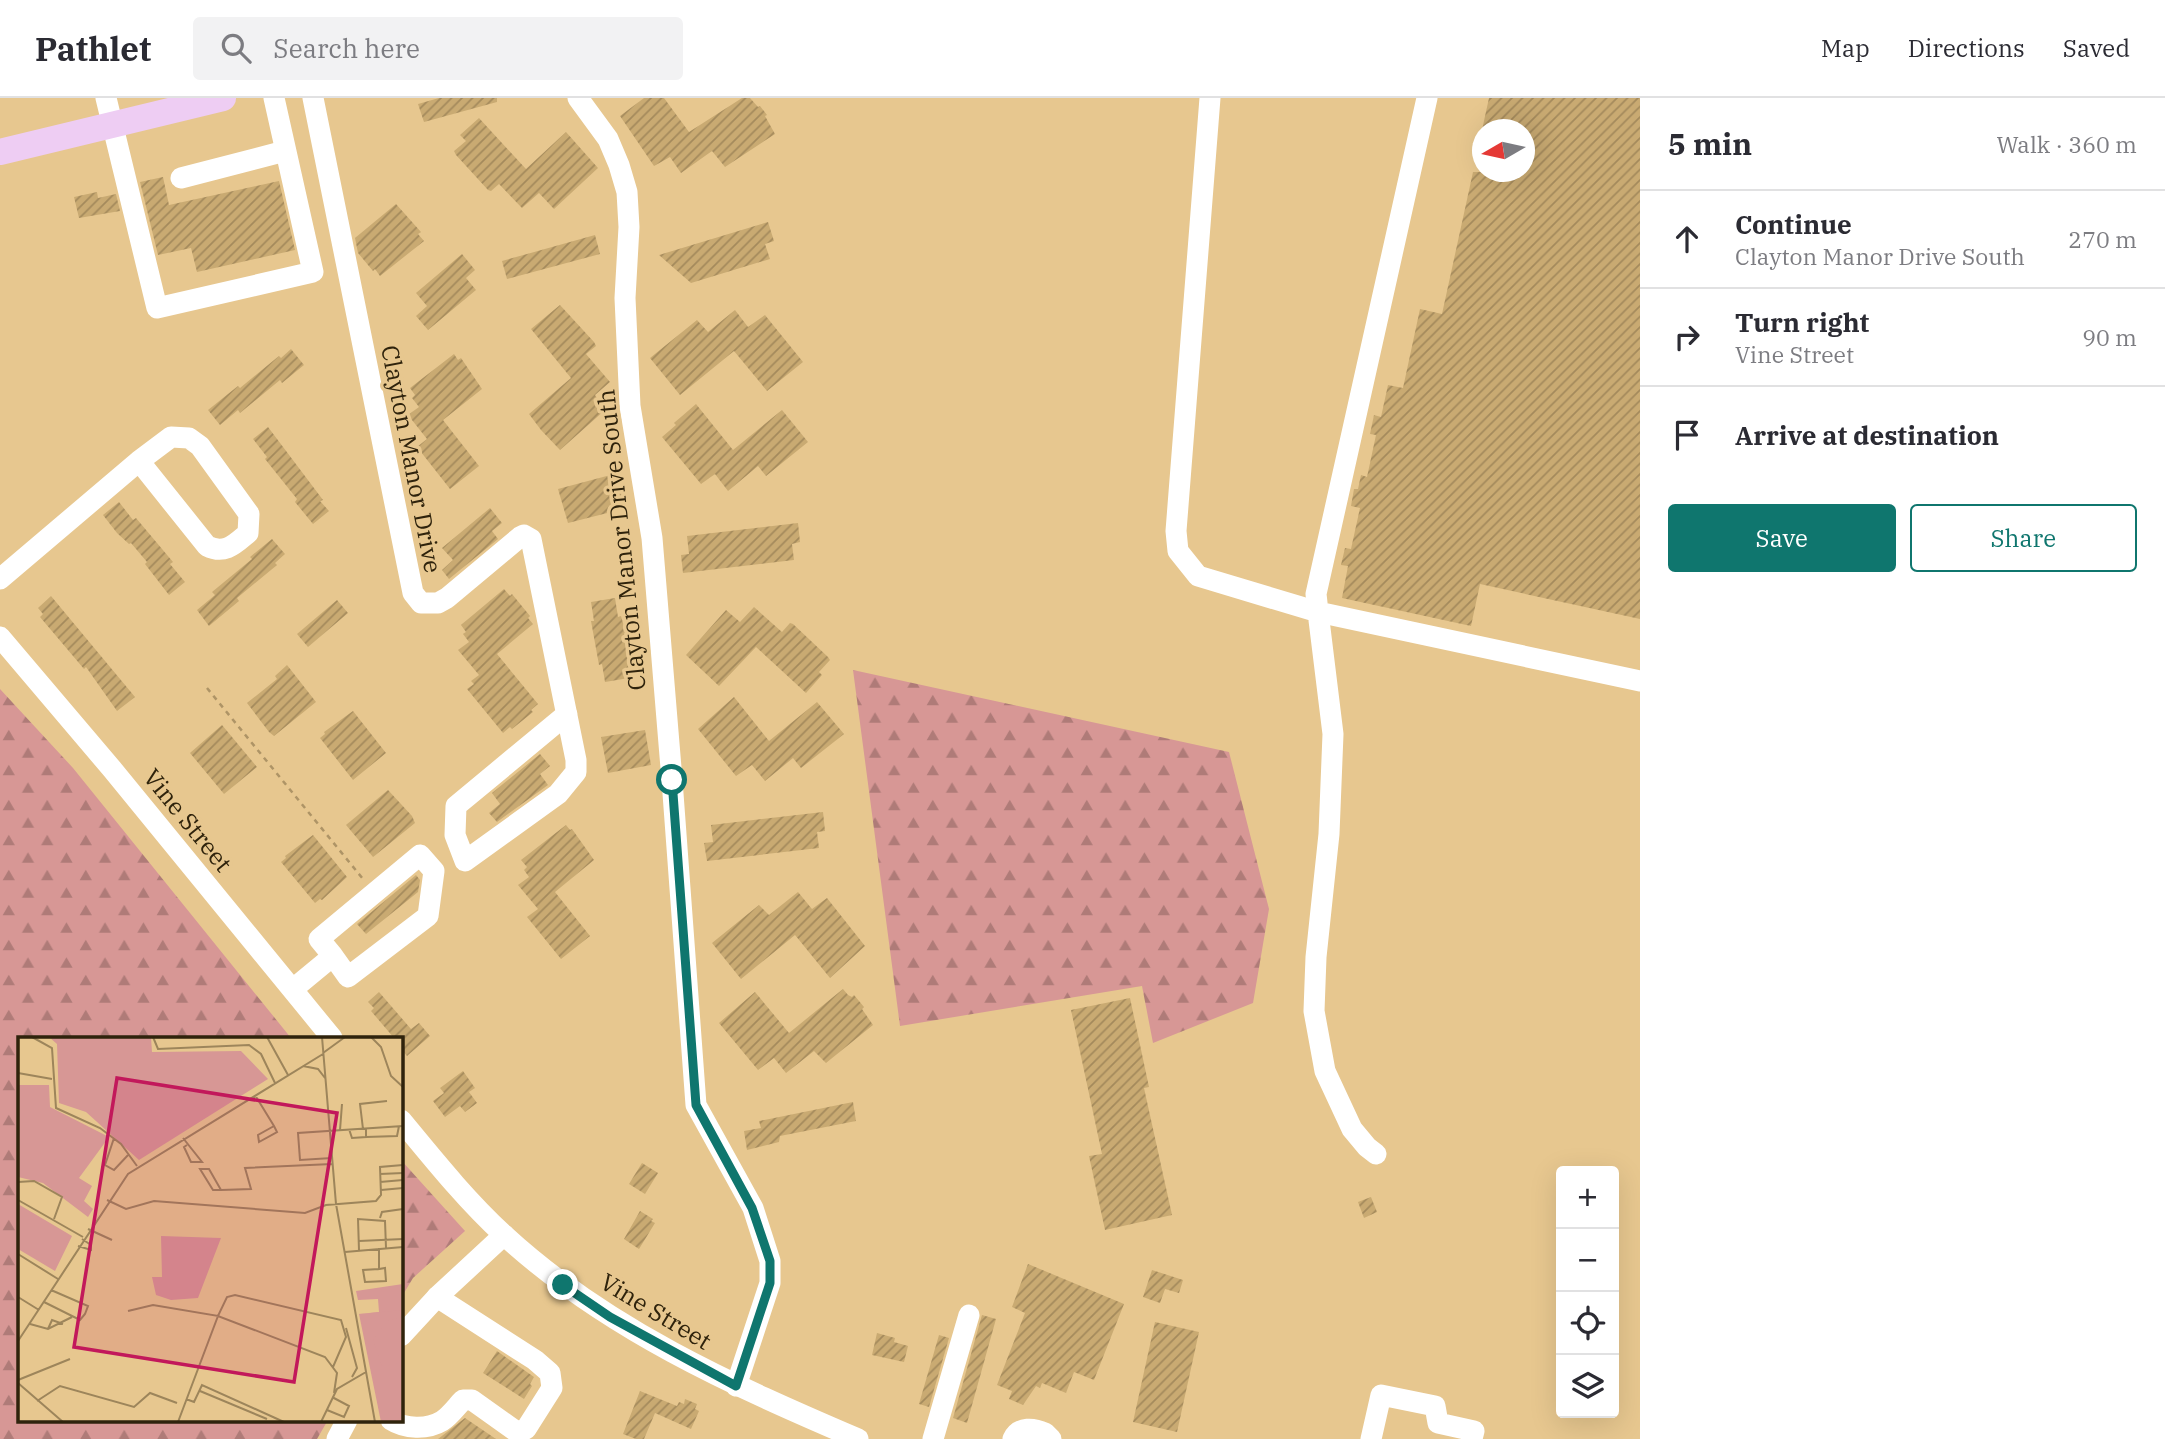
<!DOCTYPE html>
<html lang="en">
<head>
<meta charset="utf-8">
<style>
	:root { --surface:#fff; --page:#f2f2f3; --text:#2b2b33; --muted:#7c7c81; --line:#e1e1e2; --accent:#0f766e }
	body { margin:0; font-family:"IBM Plex Serif",serif; background:var(--page); color:var(--text) }
	.controls { position:absolute; right:21px; bottom:21px; display:grid; overflow:hidden; border-radius:7px; box-shadow:0 7px 28px #0002 }
	.controls button { width:63px; height:63px; display:grid; place-items:center; padding:0; border:0; border-bottom:2px solid var(--line); background:var(--surface); color:var(--text); font:35px sans-serif }
	.compass { position:absolute; left:1472px; top:21px; width:63px; height:63px; border-radius:50%; background:var(--surface); box-shadow:0 7px 28px #0002; rotate:261deg }
	.stop { position:absolute; width:21px; height:21px; margin:-16px; border:5px solid #0f766e; border-radius:50%; background:#fff }
	.stop.end { background:#0f766e; border-color:#fff; box-shadow:0 2px 7px #0008 }
	.list { margin:0; padding:0; list-style:none }
	h2 { display:flex; justify-content:space-between; align-items:center; height:91px; margin:0; padding:0 28px; font-size:30px }
	h2 small { font-size:23px; font-weight:400; color:var(--muted) }
	.list li { display:grid; grid-template-columns:46px 1fr auto; gap:21px; align-items:center; box-sizing:border-box; height:98px; padding:0 28px; border-top:2px solid var(--line) }
	.list b { display:block; font-size:26px; white-space:nowrap }
	.list p { margin:0; font-size:23px; white-space:nowrap; color:var(--muted) }
	.list em { font-size:23px; font-style:normal; color:var(--muted) }
	.actions { display:flex; gap:14px; padding:21px 28px }
	.actions a { flex:1; padding:16px 0; border:2px solid var(--accent); border-radius:7px; text-align:center; font-size:24px; color:var(--accent) }
	.actions .main { background:var(--accent); color:#fff }
	.icon { flex:none; width:38px; height:38px; fill:none; stroke:currentColor; stroke-width:2; stroke-linecap:round; stroke-linejoin:round }
	.map { position:relative; flex:none; width:1640px; height:1341px; overflow:hidden }
	header { display:flex; align-items:center; gap:42px; box-sizing:border-box; height:98px; padding:0 35px; background:var(--surface); border-bottom:2px solid var(--line) }
	header strong { font-size:33px }
	nav { display:flex; gap:38px; margin-inline-start:auto; font-size:24px }
	.search { width:490px; height:63px; background:var(--page); display:flex; align-items:center; gap:18px; box-sizing:border-box; padding:0 24px; border-radius:7px; color:var(--muted); font-size:26px }
	main { display:flex }
	aside { flex:1; background:var(--surface) }
	.map>svg:first-child { display:block }
	.forest { fill:url(#forest-firs) }
	.building { fill:url(#building-hatch) }
	.lines { fill:none; stroke-linecap:round; stroke-linejoin:round }
	.path { stroke:#ae9466; stroke-width:2.5; stroke-dasharray:5 5; stroke-linecap:butt }
	.minor { stroke:#fff; stroke-width:21 }
	.major { stroke:#eecdf3; stroke-width:26 }
	.route { stroke:#0f766e; stroke-width:9 }
	.labels { text-anchor:middle; dominant-baseline:central; stroke-width:7; stroke-linejoin:round; paint-order:stroke }
	.street-label { font-size:24px; fill:#2f230c; stroke:#e7c78f }
	.inset-road { fill:none; stroke:#9d855b; stroke-width:2 }
	.view { fill:#c2185b; fill-opacity:0.15; stroke:#c2185b; stroke-width:3.5 }
	.inset-edge { fill:none; stroke:#2f230c; stroke-width:3.5 }
</style>
</head>
<body>
<header>
<strong>Pathlet</strong>
<div class="search"><svg class="icon" aria-label="search" viewBox="0 0 24 24"><circle cx="10" cy="10" r="6"/><path d="M15 15l6 6"/></svg>Search here</div>
<nav><a>Map</a><a>Directions</a><a>Saved</a></nav>
</header>
<main>
<div class="map">
<svg width="1640" height="1341" viewBox="0 0 1640 1341">
	<defs>
		<pattern id="forest-firs" width="22" height="20" patternUnits="userSpaceOnUse" patternTransform="scale(1.75)"><rect width="22" height="20" fill="#d79795"/><path d="M5 1l3.5 6h-7zM16 11l3.5 6h-7z" fill="#af7b78"/></pattern>
		<pattern id="building-hatch" width="6" height="6" patternUnits="userSpaceOnUse" patternTransform="scale(1.75)"><rect width="6" height="6" fill="#c9aa72"/><path d="M-1 1l2-2M0 6l6-6M5 7l2-2" fill="none" stroke="#a48a5c"/></pattern>
	</defs>
	<rect width="100%" height="100%" fill="#e7c78f"/>
	<g class="forest">
		<polygon points="853,572 1229,654 1269,811 1253,905 1153,945 1142,888 900,928"/>
		<polygon points="0,591 73,670 291,940 19,940 19,1322 328,1322 317,1341 0,1341"/>
		<polygon points="401,1062 465,1133 413,1180 401,1200"/>
	</g>
	<g class="building">
		<polygon points="439,0 497,0 497,4 424,24 418,6"/>
		<polygon points="644,0 664,0 689,34 742,0 750,0 758,9 760,8 767,17 765,18 775,36 725,69 712,53 681,75 670,59 654,68 620,18"/>
		<polygon points="1489,0 1640,0 1640,521 1480,486 1471,528 1342,500 1348,468 1341,467 1345,450 1351,451 1360,410 1351,408 1354,391 1358,391 1361,377 1367,379 1376,337 1370,336 1374,317 1381,319 1388,287 1403,290 1420,211 1442,216 1473,74 1524,74 1524,32 1482,32"/>
		<polygon points="479,20 526,71 566,34 598,70 554,111 539,95 522,110 499,86 491,93 488,92 456,57 454,53 466,43 460,37"/>
		<polygon points="163,79 169,107 279,83 295,152 197,174 191,150 158,157 140,84"/>
		<polygon points="97,94 98,100 116,96 120,113 79,120 74,99"/>
		<polygon points="396,106 421,134 418,136 424,143 380,178 375,171 373,173 358,155 355,140"/>
		<polygon points="768,124 774,143 765,146 770,161 691,185 659,157"/>
		<polygon points="595,137 600,156 507,181 502,163"/>
		<polygon points="462,156 475,172 466,180 476,192 428,232 416,218 427,208 416,195"/>
		<polygon points="560,207 594,244 596,248 586,256 610,284 595,297 605,312 560,352 541,332 529,316 571,280 531,231"/>
		<polygon points="735,212 748,229 765,217 803,264 767,293 734,253 680,297 650,260 697,222 708,234"/>
		<polygon points="291,251 304,267 282,285 280,282 240,315 238,312 220,327 208,312 238,288 240,290 279,258 281,260"/>
		<polygon points="454,256 458,262 461,260 482,291 443,322 479,368 450,391 417,349 427,341 408,317 419,309 412,300 415,297 410,290"/>
		<polygon points="696,306 733,352 782,312 808,344 766,378 758,368 728,393 715,376 701,386 662,339 676,327 674,325"/>
		<polygon points="268,329 323,402 320,403 329,413 313,426 295,404 297,401 265,361 267,359 253,341"/>
		<polygon points="618,375 627,410 568,425 558,391"/>
		<polygon points="119,404 133,422 136,420 173,464 170,466 185,484 169,497 145,466 147,464 131,445 129,446 117,435 103,417"/>
		<polygon points="490,410 502,425 492,433 498,441 449,481 442,472 453,462 442,450"/>
		<polygon points="798,425 800,444 792,446 794,462 683,475 681,457 689,456 687,438"/>
		<polygon points="272,441 285,456 275,465 277,467 237,500 239,503 209,528 197,512 215,497 212,494 252,461 250,459"/>
		<polygon points="504,491 510,498 512,496 530,518 528,520 533,526 497,556 538,606 531,612 533,614 512,631 510,629 503,635 467,591 474,586 471,583 479,577 458,552 469,544 463,536 466,534 461,527"/>
		<polygon points="51,498 135,599 117,613 86,569 84,571 40,519 43,516 38,510"/>
		<polygon points="615,500 618,519 621,518 626,535 629,580 605,584 602,566 599,567 591,523 594,523 591,504"/>
		<polygon points="337,502 348,515 308,549 297,536"/>
		<polygon points="754,509 782,534 790,525 793,526 828,559 830,562 819,574 822,577 806,595 756,549 719,588 686,557 726,512 740,524"/>
		<polygon points="287,567 316,604 274,638 269,634 247,605 277,581 275,578"/>
		<polygon points="734,599 769,643 817,604 844,636 801,670 793,660 765,683 752,667 736,678 698,631"/>
		<polygon points="353,613 386,655 353,682 320,640 325,636 324,634"/>
		<polygon points="222,627 257,669 224,696 190,655"/>
		<polygon points="645,632 651,667 608,675 601,639"/>
		<polygon points="540,656 550,668 540,676 548,687 497,724 489,715 500,706 492,695"/>
		<polygon points="388,692 412,718 415,725 373,759 346,727"/>
		<polygon points="823,714 825,733 817,734 819,750 707,763 704,745 713,744 711,727"/>
		<polygon points="566,727 570,732 572,731 594,762 555,794 590,838 561,861 527,819 538,811 518,787 529,779 524,772 527,769 521,762"/>
		<polygon points="313,737 347,779 322,802 320,801 315,805 281,764 286,760 285,758"/>
		<polygon points="416,777 420,782 418,794 366,836 357,826"/>
		<polygon points="798,794 812,811 827,800 865,848 830,880 795,837 741,881 712,845 759,807 769,817"/>
		<polygon points="843,891 848,897 852,899 854,897 864,909 862,911 873,927 826,965 814,953 786,975 774,960 758,972 719,925 755,894 789,935"/>
		<polygon points="379,894 411,931 419,925 430,938 407,958 401,951 401,940 394,940 371,913 374,910 368,904"/>
		<polygon points="1130,900 1149,989 1144,990 1172,1117 1105,1132 1089,1058 1102,1056 1071,912"/>
		<polygon points="463,973 475,990 469,994 477,1005 465,1014 460,1008 445,1019 433,1003 444,995 440,990"/>
		<polygon points="853,1004 856,1023 780,1038 779,1044 747,1052 744,1033 761,1030 759,1023"/>
		<polygon points="642,1065 658,1075 645,1096 629,1086"/>
		<polygon points="1371,1099 1377,1114 1364,1120 1358,1104"/>
		<polygon points="640,1113 653,1121 651,1123 655,1125 639,1151 624,1141"/>
		<polygon points="1028,1166 1124,1206 1094,1282 1074,1274 1066,1295 1042,1285 1040,1290 1036,1288 1023,1307 1009,1301 1012,1293 997,1287 1025,1215 1012,1209"/>
		<polygon points="1152,1172 1183,1182 1179,1195 1165,1191 1160,1205 1143,1199"/>
		<polygon points="982,1217 996,1221 967,1325 953,1320"/>
		<polygon points="1155,1224 1199,1234 1177,1334 1133,1324"/>
		<polygon points="877,1235 895,1240 894,1244 908,1248 904,1264 872,1257"/>
		<polygon points="939,1237 949,1240 929,1309 919,1306"/>
		<polygon points="497,1253 534,1279 530,1286 532,1288 524,1301 483,1275"/>
		<polygon points="640,1293 677,1308 679,1304 684,1306 685,1301 697,1306 695,1311 699,1313 691,1331 655,1315 644,1341 636,1341 623,1336"/>
		<polygon points="465,1320 496,1341 438,1341"/>
	</g>
	<g class="lines">
		<polyline class="path" points="207,590 363,781"/>
		<g class="minor">
			<polyline points="106,0 157,210 313,174 274,0"/>
			<polyline points="313,0 413,495 421,505 438,505 447,500 520,439 524,437 531,441 576,662 576,674 558,696 465,763 455,737 456,708 567,616"/>
			<polyline points="578,0 608,41 619,67 627,94 629,129 625,200 630,308 652,440 672,682 696,1007 753,1110 770,1163 770,1185 736,1288"/>
			<polyline points="1210,0 1176,433 1178,453 1198,478 1318,514 1333,636 1329,736 1316,859 1314,913 1325,973 1352,1031 1367,1049 1376,1056"/>
			<polyline points="1427,0 1316,496 1318,514 1640,583"/>
			<polyline points="181,80 285,53"/>
			<path d="M 0,481 L 139,363 L 171,339 L 189,340 L 200,348 L 249,416 L 248,435 C 235,446 225,457 207,448 L 139,363"/>
			<polyline points="0,539 112,671 332,940"/>
			<polyline points="293,891 333,858 319,841 420,757 434,773 428,818 348,879 333,858"/>
			<path d="M 401,1022 C 434,1062 466,1102 504,1137 C 606,1231 732,1287 858,1341"/>
			<polyline points="401,1238 437,1199 504,1137"/>
			<path d="M 391,1322 C 405,1331 427,1332 442,1323 C 450,1318 457,1308 463,1302 L 472,1302 L 517,1334 L 526,1331 L 552,1290 L 550,1275 L 535,1262 L 437,1199"/>
			<polyline points="337,1341 347,1322"/>
			<polyline points="933,1341 969,1217"/>
			<path d="M 1013,1341 C 1019,1328 1034,1330 1045,1335 L 1051,1341"/>
			<polyline points="1371,1341 1381,1297 1435,1308 1438,1325 1474,1333 1472,1341"/>
		</g>
		<polyline class="major" points="0,54 223,0"/>
	</g>
	<g class="lines">
		<polyline class="route" points="563,1187 610,1219 736,1288 770,1185 770,1163 752,1110 696,1007 672,682"/>
	</g>
	<g class="labels">
		<g class="street-label">
			<text transform="translate(412 361) rotate(79)">Clayton Manor Drive</text>
			<text transform="translate(621 442) rotate(-96)">Clayton Manor Drive South</text>
			<text transform="translate(188 722) rotate(51)">Vine Street</text>
			<text transform="translate(656 1213) rotate(31)">Vine Street</text>
		</g>
	</g>
	<g transform="translate(18 939)">
		<rect width="385" height="385" fill="#e7c78f"/>
		<path d="M 31,0 L 133,0 L 134,15 L 223,14 L 250,42 L 121,123 L 68,75 L 41,66 L 39,7 ZM 0,48 L 31,48 L 32,70 L 91,100 L 61,141 L 74,149 L 66,164 L 75,172 L 70,180 L 25,146 L 0,140 ZM 0,167 L 54,199 L 37,234 L 0,212 ZM 143,199 L 203,201 L 180,261 L 153,263 L 138,258 L 134,240 L 144,240 ZM 385,247 L 385,275 L 341,277 L 361,275 L 360,262 L 340,263 L 338,254 Z" fill="#d79795"/>
		<path d="M 385,273 L 385,385 L 363,385 L 341,277 Z" fill="#d79795"/>
		<path d="M 385,280 L 385,326 L 364,329 L 355,303 L 369,284 Z" fill="#d79795"/>
		<path class="inset-road" d="M 14,0 L 34,11 L 38,71 L 82,91 L 103,107 L 119,129M 135,0 L 140,12 L 231,8 L 243,17 L 257,46M 249,0 L 270,38M 304,0 L 318,167 L 357,385M 353,0 L 363,10 L 373,39 L 385,50M 305,16 L 327,0M 285,29 L 300,32 L 307,41M 0,36 L 34,42M 237,58 L 256,89 L 259,95 L 241,105 L 240,98 L 256,89M 331,92 L 334,101 L 348,100 L 348,91M 345,92 L 342,67 L 369,64M 322,93 L 324,67M 348,100 L 379,99 L 381,89M 96,101 L 87,128 L 96,133 L 111,117M 165,101 L 184,125 L 173,125 L 166,110 L 169,108M 314,121 L 282,123 L 280,96 L 385,89M 362,137 L 385,136M 0,145 L 16,144 L 44,160 L 36,182M 362,145 L 385,143M 203,153 L 191,132 L 182,132 L 195,153 L 203,153 L 233,152 L 227,131 L 314,127M 363,153 L 385,151M 0,163 L 65,200M 89,163 L 108,172 L 136,164 L 287,176 L 308,168 L 358,164 L 363,158 L 362,130 L 385,128M 362,181 L 364,175 L 385,172M 70,192 L 94,203M 341,204 L 385,202M 60,209 L 73,213 L 73,208 L 64,202M 361,211 L 361,232 L 367,231 L 368,244 L 347,245 L 345,233 L 361,232M 341,213 L 340,182 L 367,184 L 368,211M 327,215 L 385,210M 0,217 L 40,242M 0,260 L 21,273M 26,265 L 62,283 L 67,277 L 70,269 L 33,253M 110,274 L 135,268 L 200,279 L 209,260 L 217,258 L 323,283 L 328,300 L 315,330M 12,287 L 30,292 L 54,280M 328,291 L 339,331 L 334,340M 30,292 L 34,283 L 45,287M 0,304 L 110,137 L 305,17M 0,343 L 52,322M 0,346 L 45,385M 182,354 L 249,382M 168,362 L 176,365 L 184,348 L 266,385M 19,364 L 42,349 L 116,370 L 132,356 L 159,366M 309,373 L 326,380 L 331,369 L 314,360M 160,385 L 200,279 L 307,320 L 319,336 L 316,356M 303,385 L 319,352 L 348,335"/>
		<path class="view" d="M 99,41 L 319,76 L 276,345 L 56,310 Z"/>
		<rect width="385" height="385" class="inset-edge"/>
	</g>
</svg>
<div class="controls">
<button>+</button>
<button>−</button>
<button><svg class="icon" aria-label="locate" viewBox="0 0 24 24"><circle cx="12" cy="12" r="6"/><path d="M12 2v4M12 18v4M2 12h4M18 12h4"/></svg></button>
<button><svg class="icon" aria-label="layers" viewBox="0 0 24 24"><path d="M12 4l9 5-9 5-9-5zM3 14l9 5 9-5"/></svg></button>
</div>
<svg class="compass" viewBox="-18 -18 36 36"><path d="M0-13l5 13h-10z" fill="#e53935"/><path d="M0 13l5-13h-10z" fill="#7c7c81"/></svg>
<div class="stop" style="left:672px;top:682px"></div>
<div class="stop end" style="left:563px;top:1187px"></div>
</div>
<aside>
<h2>5 min<small>Walk · 360 m</small></h2>
<ul class="list">
<li><svg class="icon" aria-label="ahead" viewBox="0 0 24 24"><path d="M12 20V5M6 11l6-6 6 6"/></svg><div><b>Continue</b><p>Clayton Manor Drive South</p></div><em>270 m</em></li>
<li><svg class="icon" aria-label="right" viewBox="0 0 24 24"><path d="M7 20v-9h11M14 6l5 5-5 5"/></svg><div><b>Turn right</b><p>Vine Street</p></div><em>90 m</em></li>
<li><svg class="icon" aria-label="arrive" viewBox="0 0 24 24"><path d="M6 21V4h12l-3 4 3 4H6"/></svg><div><b>Arrive at destination</b></div></li>
</ul>
<div class="actions"><a class="main">Save</a><a>Share</a></div>
</aside>
</main>
</body>
</html>
